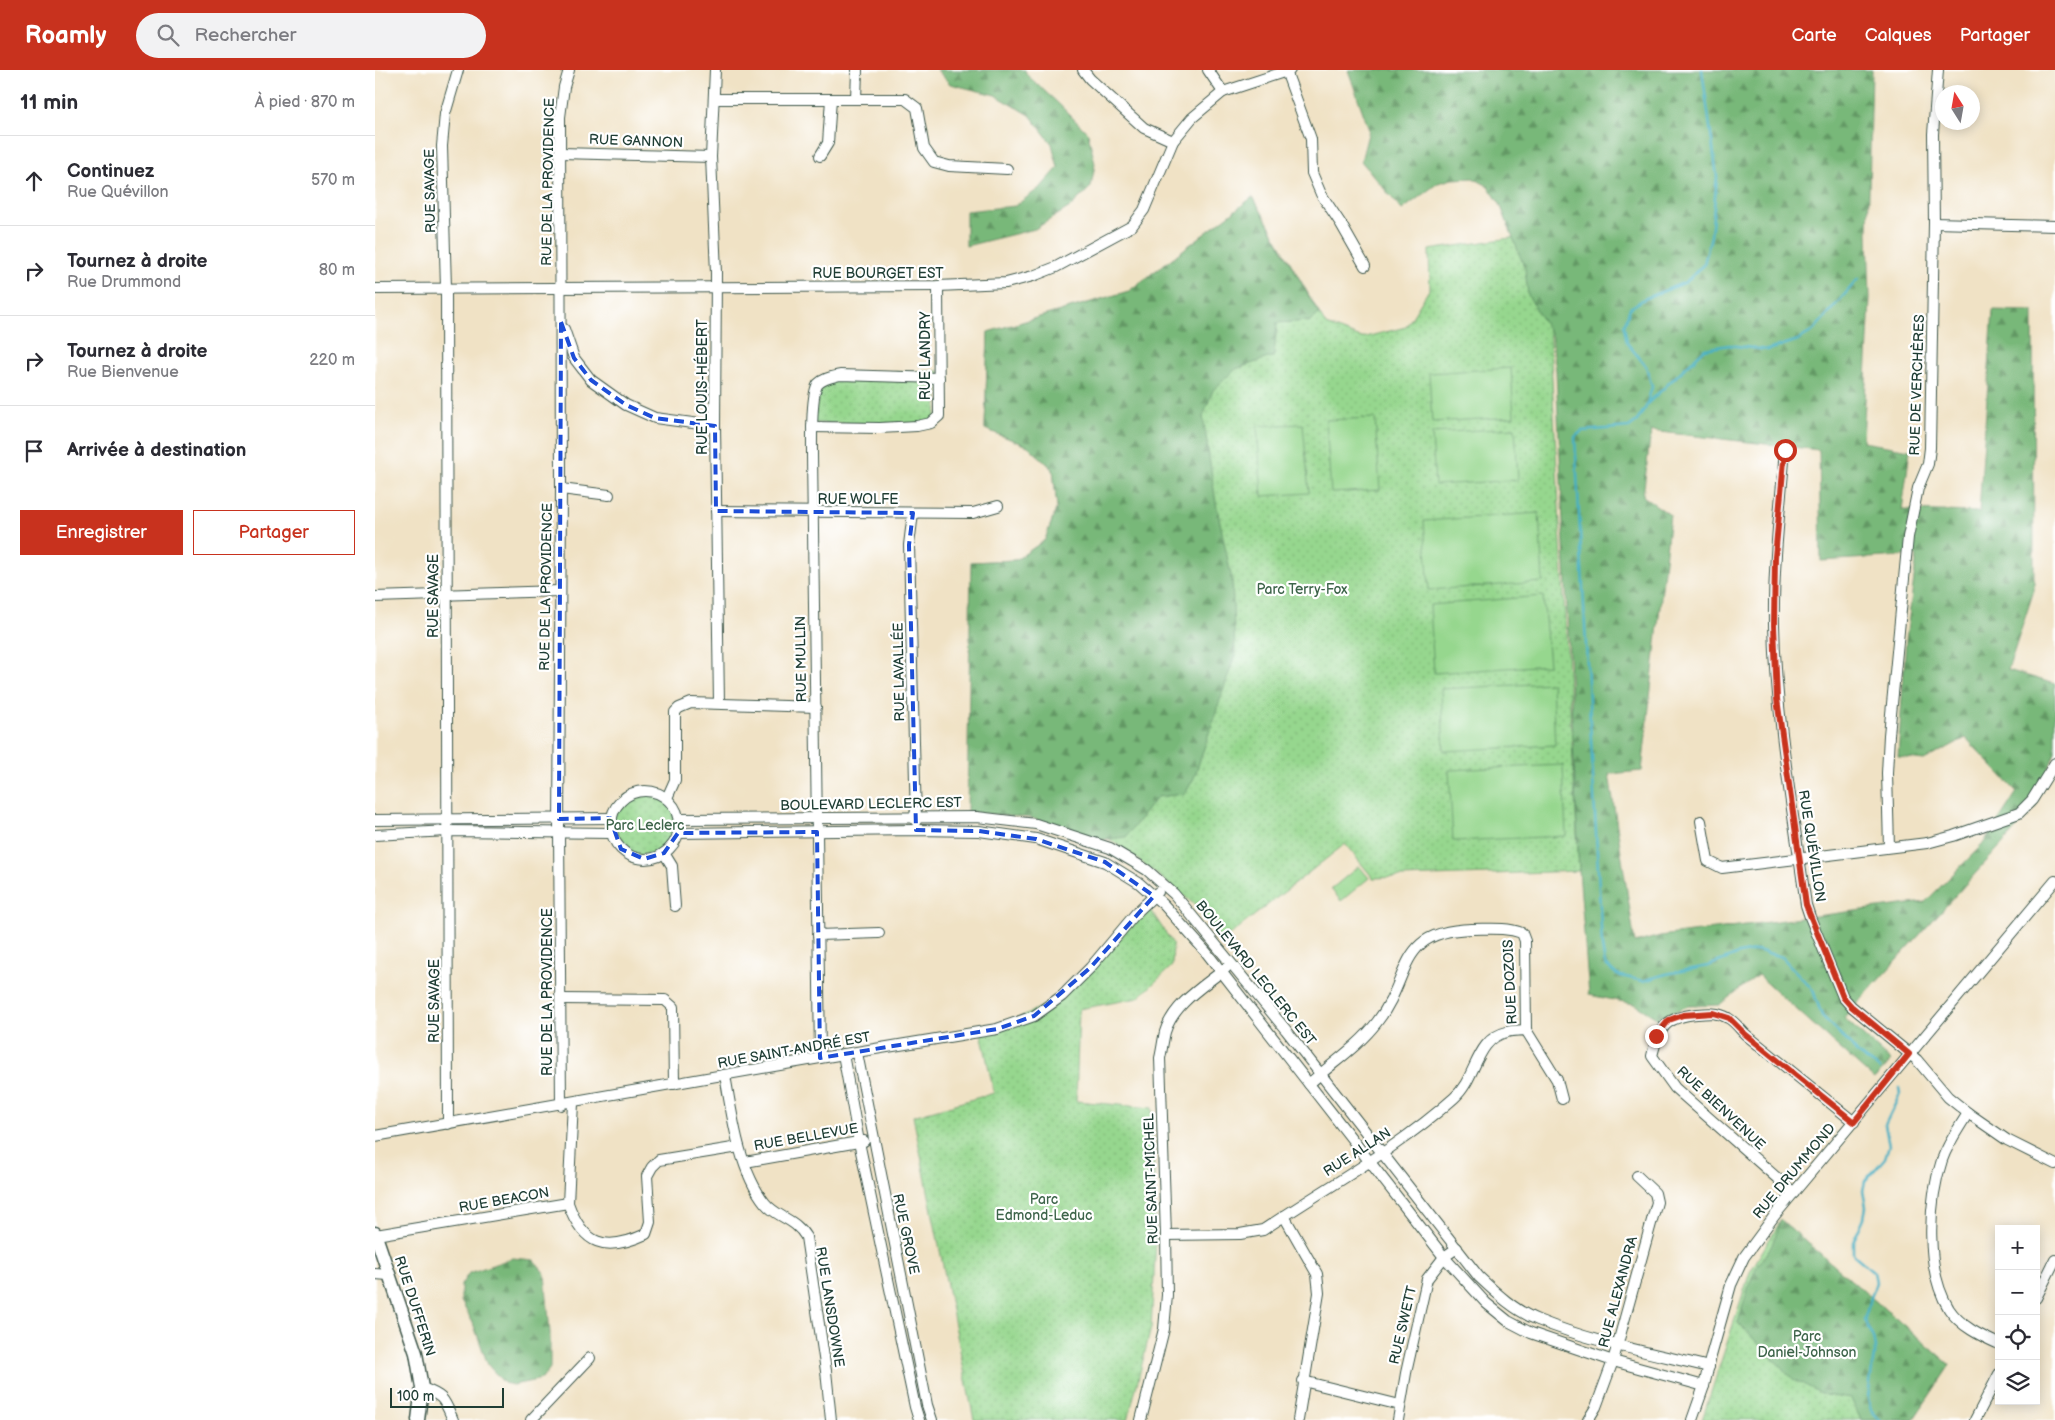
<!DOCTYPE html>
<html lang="fr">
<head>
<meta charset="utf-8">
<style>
	:root { --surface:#fff; --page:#f2f2f3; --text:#2b2b33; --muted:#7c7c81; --line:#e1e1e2; --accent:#c8321e }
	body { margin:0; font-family:"Balsamiq Sans",sans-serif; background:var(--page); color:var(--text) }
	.controls { position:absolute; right:15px; bottom:15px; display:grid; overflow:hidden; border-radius:0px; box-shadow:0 2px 12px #0003 }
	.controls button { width:45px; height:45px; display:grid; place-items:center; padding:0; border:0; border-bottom:1px solid var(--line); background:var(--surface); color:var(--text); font:25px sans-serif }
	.compass { position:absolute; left:1560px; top:15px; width:45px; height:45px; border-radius:50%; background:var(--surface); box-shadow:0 2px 12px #0003; rotate:349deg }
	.scale { position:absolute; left:15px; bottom:12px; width:114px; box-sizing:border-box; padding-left:5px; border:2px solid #1f3d34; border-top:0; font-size:14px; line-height:18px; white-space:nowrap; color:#1f3d34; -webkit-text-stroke:4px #fff; paint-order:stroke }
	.stop { position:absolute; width:15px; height:15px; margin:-11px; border:4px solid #c8321e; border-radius:50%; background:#fff }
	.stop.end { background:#c8321e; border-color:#fff; box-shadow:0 1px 5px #0008 }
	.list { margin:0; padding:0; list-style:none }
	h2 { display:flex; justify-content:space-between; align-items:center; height:65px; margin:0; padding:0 20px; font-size:21px }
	h2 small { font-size:16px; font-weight:400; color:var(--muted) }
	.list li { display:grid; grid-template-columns:32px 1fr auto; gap:15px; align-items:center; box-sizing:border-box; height:90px; padding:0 20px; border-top:1px solid var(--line) }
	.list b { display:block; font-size:19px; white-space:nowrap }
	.list p { margin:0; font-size:16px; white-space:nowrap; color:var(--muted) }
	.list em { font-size:16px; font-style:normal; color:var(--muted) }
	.actions { display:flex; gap:10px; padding:15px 20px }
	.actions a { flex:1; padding:11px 0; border:1px solid var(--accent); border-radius:0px; text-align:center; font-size:18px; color:var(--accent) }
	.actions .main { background:var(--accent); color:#fff }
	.icon { flex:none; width:28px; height:28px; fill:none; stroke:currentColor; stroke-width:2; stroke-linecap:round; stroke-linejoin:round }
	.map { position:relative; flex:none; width:1680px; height:1350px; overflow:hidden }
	header { display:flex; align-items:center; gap:30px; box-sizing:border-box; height:70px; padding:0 25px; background:var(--accent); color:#fff }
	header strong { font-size:24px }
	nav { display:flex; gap:28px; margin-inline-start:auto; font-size:18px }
	.search { width:350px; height:45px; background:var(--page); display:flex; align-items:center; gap:12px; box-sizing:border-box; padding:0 18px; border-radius:28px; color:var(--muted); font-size:19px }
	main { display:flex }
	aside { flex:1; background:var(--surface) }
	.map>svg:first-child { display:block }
	.green { fill:url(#green-dots); stroke:#5a8a61 }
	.forest { fill:url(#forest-firs); stroke:#4c7a56; fill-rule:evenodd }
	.pitch { fill:#96d78e; stroke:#5a8a61 }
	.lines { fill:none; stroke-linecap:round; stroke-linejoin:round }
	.stream { stroke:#47b1c5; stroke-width:2.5 }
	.minor-casing { stroke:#3e564a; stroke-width:12 }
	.major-casing { stroke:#3e564a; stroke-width:15 }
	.minor { stroke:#fff; stroke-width:10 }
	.major { stroke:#fff; stroke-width:12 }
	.route { stroke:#c8321e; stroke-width:6 }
	.marked { fill:none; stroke:#1d4ed8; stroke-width:4; stroke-dasharray:10 6; stroke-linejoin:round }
	.labels { text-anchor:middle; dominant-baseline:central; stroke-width:4.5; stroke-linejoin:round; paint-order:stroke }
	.street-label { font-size:14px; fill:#1f3d34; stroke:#fff }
	.park-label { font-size:14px; fill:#3d644a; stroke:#fff }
</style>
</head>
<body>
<header>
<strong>Roamly</strong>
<div class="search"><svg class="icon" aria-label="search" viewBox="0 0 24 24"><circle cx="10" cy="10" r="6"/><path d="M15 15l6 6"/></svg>Rechercher</div>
<nav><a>Carte</a><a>Calques</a><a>Partager</a></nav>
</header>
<main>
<aside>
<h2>11 min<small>À pied · 870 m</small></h2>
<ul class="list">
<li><svg class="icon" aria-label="ahead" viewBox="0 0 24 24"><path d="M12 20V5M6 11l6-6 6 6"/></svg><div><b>Continuez</b><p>Rue Quévillon</p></div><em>570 m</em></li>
<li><svg class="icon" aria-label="right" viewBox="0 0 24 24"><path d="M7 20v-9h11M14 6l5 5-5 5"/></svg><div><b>Tournez à droite</b><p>Rue Drummond</p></div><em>80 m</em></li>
<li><svg class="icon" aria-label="right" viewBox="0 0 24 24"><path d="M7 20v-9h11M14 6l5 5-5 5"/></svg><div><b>Tournez à droite</b><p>Rue Bienvenue</p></div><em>220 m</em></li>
<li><svg class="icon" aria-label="arrive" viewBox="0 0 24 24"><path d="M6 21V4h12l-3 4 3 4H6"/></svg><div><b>Arrivée à destination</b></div></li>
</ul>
<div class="actions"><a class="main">Enregistrer</a><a>Partager</a></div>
</aside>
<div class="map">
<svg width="1680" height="1350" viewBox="0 0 1680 1350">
	<defs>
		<pattern id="green-dots" width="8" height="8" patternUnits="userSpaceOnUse" patternTransform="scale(1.25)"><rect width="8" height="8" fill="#96d78e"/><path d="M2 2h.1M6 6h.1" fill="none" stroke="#81b97b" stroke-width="1.8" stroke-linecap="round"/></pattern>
		<pattern id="forest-firs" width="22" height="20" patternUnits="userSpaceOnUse" patternTransform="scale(1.25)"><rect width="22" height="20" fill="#78b879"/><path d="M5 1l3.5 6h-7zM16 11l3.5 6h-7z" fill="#629764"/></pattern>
	</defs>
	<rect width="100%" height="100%" fill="#fff"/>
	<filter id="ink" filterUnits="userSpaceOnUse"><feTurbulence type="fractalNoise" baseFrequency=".02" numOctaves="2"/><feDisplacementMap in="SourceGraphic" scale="10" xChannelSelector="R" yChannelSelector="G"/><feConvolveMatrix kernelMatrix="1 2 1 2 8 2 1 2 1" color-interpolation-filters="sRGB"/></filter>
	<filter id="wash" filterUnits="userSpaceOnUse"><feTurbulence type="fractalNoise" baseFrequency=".0096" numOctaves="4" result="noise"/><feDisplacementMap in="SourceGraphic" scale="20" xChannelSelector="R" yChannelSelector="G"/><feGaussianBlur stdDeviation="1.12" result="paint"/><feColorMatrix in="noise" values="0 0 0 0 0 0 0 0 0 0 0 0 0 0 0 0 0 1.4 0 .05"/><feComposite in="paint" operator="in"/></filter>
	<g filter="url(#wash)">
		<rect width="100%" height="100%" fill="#f0e2c5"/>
		<g class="green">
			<polygon points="878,127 951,255 986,268 1031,257 1055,218 1054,180 1169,163 1204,801 998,808 970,774 847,871 824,838 751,780 731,767 596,492 641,490 670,470 682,437 678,399 653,376 610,359 613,262 754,221"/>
			<polygon points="565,301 560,354 438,353 448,307 461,304"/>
			<circle cx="270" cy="755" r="34"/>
			<polygon points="771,833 798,874 797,896 763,928 704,939 701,1031 777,1038 781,1171 776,1258 753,1350 599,1350 538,1046 619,1023 606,962 622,959 687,926"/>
			<polygon points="1406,1150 1575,1295 1538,1350 1327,1350 1375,1202"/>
		</g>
		<g class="forest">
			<polygon points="562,0 650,0 652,5 684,34 713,63 720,94 716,117 695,137 660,159 591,176 591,141 640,136 666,117 683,98 677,74 655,45 620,25 575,14"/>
			<path d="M 973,0 L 1497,0 L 1493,163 L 1495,228 L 1488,372 L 1535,380 L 1527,440 L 1604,442 L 1618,240 L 1658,241 L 1659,520 L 1633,600 L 1680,614 L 1680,682 L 1660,738 L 1469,948 L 1516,991 L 1499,1009 L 1383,905 L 1344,935 L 1313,936 L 1283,949 L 1259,934 L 1214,925 L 1204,801 L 1181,301 L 1176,265 L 1153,225 L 1150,199 L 1125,134 L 1113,116 L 1098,108 L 1077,109 L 1063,113 L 1027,140 L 986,91 L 994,60 ZM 1276,361 L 1444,380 L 1446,491 L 1542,485 L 1531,569 L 1523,687 L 1549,690 L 1591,668 L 1642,722 L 1608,774 L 1550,832 L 1285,866 L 1260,873 L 1234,704 L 1267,701 L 1295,445 L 1268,426 Z"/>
			<polygon points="878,127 944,244 936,251 902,253 899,286 861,299 838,320 828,347 841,433 857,510 860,585 819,708 810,724 782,727 751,767 724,770 656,748 592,742 596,492 641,490 670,470 682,437 678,399 653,376 610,359 613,262 754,221"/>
			<polygon points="1406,1150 1575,1295 1538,1350 1486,1350 1476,1329 1450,1325 1418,1309 1363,1253 1374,1215 1381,1198 1397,1175"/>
			<polygon points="138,1188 159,1190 170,1204 175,1263 175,1298 167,1309 138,1315 129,1313 113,1295 98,1253 86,1231 86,1215 94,1203"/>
		</g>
		<g class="pitch">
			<polygon points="1136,298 1139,347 1057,352 1054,303"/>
			<polygon points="1000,348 1005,420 956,423 951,350"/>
			<polygon points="928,354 934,423 887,426 882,356"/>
			<polygon points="1140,358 1143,410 1060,415 1057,363"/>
			<polygon points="1164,443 1168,512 1054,520 1049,451"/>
			<polygon points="1168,526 1174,595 1059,603 1055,535"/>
			<polygon points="1177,613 1180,675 1069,681 1066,619"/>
			<polygon points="1188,695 1191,766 1078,771 1074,700"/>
			<polygon points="984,796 994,808 966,831 956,819"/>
		</g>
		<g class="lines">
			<g class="stream">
				<polyline points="1327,0 1342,107 1336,166 1329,194 1311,212 1269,229 1255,238 1249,256 1252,273 1271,296 1277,317 1271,337 1262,351 1254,357 1207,361 1200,367 1227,876 1230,894 1242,905 1268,911 1291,904 1333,896 1364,884 1382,880 1407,887 1438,920 1447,946 1475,974 1483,984 1505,999"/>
				<polyline points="1273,333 1330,279 1354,275 1393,280 1423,270 1438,261 1483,209"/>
				<polyline points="1505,1350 1496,1340 1493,1327 1500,1278 1498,1268 1489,1250 1501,1212 1499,1202 1478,1184 1478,1172 1489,1148 1491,1137 1488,1121 1490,1111 1510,1088 1514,1075 1510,1055 1525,1024 1524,1018"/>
			</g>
		</g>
	</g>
	<g filter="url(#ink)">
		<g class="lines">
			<defs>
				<g id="minor">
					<polyline points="340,0 336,87 341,203 340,356 344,633"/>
					<polyline points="708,0 715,9 769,58 798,71"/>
					<polyline points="833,0 848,22"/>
					<polyline points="911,1 936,69 937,103 946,124 966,154 990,196"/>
					<polyline points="340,29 530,29 542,38 549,78 559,92 574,96 632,99"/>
					<polyline points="481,29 482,0"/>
					<polyline points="186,83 336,87"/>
					<polyline points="445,86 453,73 456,29"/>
					<polyline points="1559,153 1680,156"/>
					<polyline points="0,219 563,216 631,213 658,206 681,197 757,156 769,140 798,71 817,48 848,22 915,0"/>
					<polyline points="189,259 199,288 216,310 251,335 280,348 340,356"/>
					<polyline points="437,357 505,358 542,356 556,353 564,346 563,216"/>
					<path d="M 1410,380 C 1405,438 1398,496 1399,555 C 1401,649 1418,742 1431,835 L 1435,847 L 1468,927 L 1476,936 L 1542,990 L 1573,1027 L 1593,1043 L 1632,1070 L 1680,1094"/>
					<polyline points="186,419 234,425"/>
					<polyline points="341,441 598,443 623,436"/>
					<polyline points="538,443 534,475 541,751"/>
					<polyline points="0,527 184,521"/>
					<circle cx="270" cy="755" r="34"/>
					<polyline points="292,728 300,710 300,642 304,638 316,633 441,637"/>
					<path d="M 304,749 L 602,747 L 661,754 L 735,778 L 772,800 L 799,824 L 911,960 L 1104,1207 C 1121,1223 1140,1241 1163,1250 C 1217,1272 1277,1283 1334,1297"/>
					<polyline points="0,750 237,748"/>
					<polyline points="1326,751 1333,791 1347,798 1552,773 1578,766 1644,743 1657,730 1680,693"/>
					<polyline points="303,763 541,760 604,761 661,769 730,792 764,813 789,835 831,882 1069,1187 1111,1233 1133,1251 1156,1263 1238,1291 1329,1316"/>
					<polyline points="0,765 72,761 237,763"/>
					<polyline points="1514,777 1512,703 1514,665 1533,467 1543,418 1553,394 1555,378 1559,153 1558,64 1563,0"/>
					<polyline points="289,783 297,796 300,836"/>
					<polyline points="443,865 504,863"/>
					<polyline points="187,929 290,930 298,937 299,1014"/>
					<polyline points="482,983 552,1335 557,1350"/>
					<polyline points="468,984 484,1072 540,1337 544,1350"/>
					<path d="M 445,988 L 437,385 C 437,371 436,323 443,314 C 449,308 457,307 465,305 L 564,308"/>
					<path d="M 350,1005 C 357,1045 364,1101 390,1133 C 402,1148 420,1148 431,1167 L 451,1301 L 456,1350"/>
					<path d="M 934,1014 C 956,994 984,976 1002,952 C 1038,906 1020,861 1097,859 C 1114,859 1131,857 1147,863 L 1150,871 L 1151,960 L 1182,1010 L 1187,1029"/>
					<polyline points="186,1035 184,761 186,419 185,47 189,17 194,0"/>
					<path d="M 1593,1043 C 1584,1058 1573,1073 1567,1090 C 1553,1132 1550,1200 1574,1239 C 1585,1256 1606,1266 1624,1274"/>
					<polyline points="73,1054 71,218 67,76 70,44 83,0"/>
					<polyline points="0,1066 445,988 622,959 659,946 687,926 715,898 762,842 783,822"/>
					<polyline points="370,1092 489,1071"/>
					<path d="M 1419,1123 L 1300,1018 L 1277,986 C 1284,956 1291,947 1322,944 C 1333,943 1343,942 1353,948 C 1359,951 1365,959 1370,964 L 1479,1052"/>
					<path d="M 193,1133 C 208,1175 230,1183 271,1164 L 275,1152 L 272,1106 L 277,1097 L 284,1090 L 364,1077"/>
					<polyline points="909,1146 942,1204 944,1223 923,1350"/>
					<polyline points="1,1165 193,1133 198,1033"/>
					<path d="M 791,1165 L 865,1164 L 888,1160 C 952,1117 1021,1080 1079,1028 C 1102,1008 1100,969 1132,962 C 1138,960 1144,961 1151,960"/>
					<polyline points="0,1204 14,1205"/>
					<polyline points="1661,1228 1680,1190"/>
					<polyline points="928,1311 1025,1335"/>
					<path d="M 47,1318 C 69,1326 69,1329 78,1350"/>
					<polyline points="156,1350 215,1288"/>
					<path d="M 766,1350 L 789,1259 L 792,1225 L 791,1165 L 785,988 C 787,980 788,970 790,962 C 799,933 829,916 851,898"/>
					<polyline points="1023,1350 1031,1303 1052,1209 1069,1187 1082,1178"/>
					<polyline points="1213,1350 1221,1337 1238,1291 1282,1132 1280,1123 1262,1106"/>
					<polyline points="1317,1350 1329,1316 1336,1286 1356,1215 1369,1187 1400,1145 1680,811"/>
					<polyline points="1600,1350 1624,1304"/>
				</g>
				<polyline id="major" points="0,1163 41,1283 47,1318 43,1350"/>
			</defs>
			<use href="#minor" class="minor-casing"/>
			<use href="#major" class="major-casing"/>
			<use href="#minor" class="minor"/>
			<use href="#major" class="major"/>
		</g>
	</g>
	<g class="lines" filter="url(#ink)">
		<polyline class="route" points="1281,966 1294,950 1308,945 1338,943 1354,948 1370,964 1479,1052 1534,984 1476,936 1468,927 1431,835 1402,629 1399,555 1400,487 1410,380"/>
	</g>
	<path class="marked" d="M 186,252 L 199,288 L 216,310 L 251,335 L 280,348 L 340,356 L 341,441 L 538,443 L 534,475 L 541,760 L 604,761 L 661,769 L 730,792 L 779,826 L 715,898 L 659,946 L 622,959 L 445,988 L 442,762 L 303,763 L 289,783 L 269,789 L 246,779 L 235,748 L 184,749 Z"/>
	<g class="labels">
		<g class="street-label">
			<text transform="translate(261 71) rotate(2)">RUE GANNON</text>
			<text transform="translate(173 112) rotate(-89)">RUE DE LA PROVIDENCE</text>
			<text transform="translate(55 121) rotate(-91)">RUE SAVAGE</text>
			<text x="503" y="203">RUE BOURGET EST</text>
			<text transform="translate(550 286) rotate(-90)">RUE LANDRY</text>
			<text transform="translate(1542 315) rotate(-88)">RUE DE VERCHÈRES</text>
			<text transform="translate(327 317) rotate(-90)">RUE LOUIS-HÉBERT</text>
			<text x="483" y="429">RUE WOLFE</text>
			<text transform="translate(171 517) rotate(-89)">RUE DE LA PROVIDENCE</text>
			<text transform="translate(58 526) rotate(-90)">RUE SAVAGE</text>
			<text transform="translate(426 589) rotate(-91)">RUE MULLIN</text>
			<text transform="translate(524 602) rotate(-91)">RUE LAVALLÉE</text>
			<text transform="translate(496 734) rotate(-1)">BOULEVARD LECLERC EST</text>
			<text transform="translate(1437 776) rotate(81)">RUE QUÉVILLON</text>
			<text transform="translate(881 903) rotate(51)">BOULEVARD LECLERC EST</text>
			<text transform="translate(1135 912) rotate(-93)">RUE DOZOIS</text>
			<text transform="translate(172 922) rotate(-90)">RUE DE LA PROVIDENCE</text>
			<text transform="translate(59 931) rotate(-90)">RUE SAVAGE</text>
			<text transform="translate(419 980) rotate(-10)">RUE SAINT-ANDRÉ EST</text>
			<text transform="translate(1346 1038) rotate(43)">RUE BIENVENUE</text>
			<text transform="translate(431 1067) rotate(-10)">RUE BELLEVUE</text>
			<text transform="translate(982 1082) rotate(-33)">RUE ALLAN</text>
			<text transform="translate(1419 1101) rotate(-50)">RUE DRUMMOND</text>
			<text transform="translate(776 1109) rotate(-92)">RUE SAINT-MICHEL</text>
			<text transform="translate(129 1130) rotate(-10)">RUE BEACON</text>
			<text transform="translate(531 1164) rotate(78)">RUE GROVE</text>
			<text transform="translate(1243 1222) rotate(-75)">RUE ALEXANDRA</text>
			<text transform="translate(40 1236) rotate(72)">RUE DUFFERIN</text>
			<text transform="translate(455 1237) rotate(81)">RUE LANSDOWNE</text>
			<text transform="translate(1028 1255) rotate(-77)">RUE SWETT</text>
		</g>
		<g class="park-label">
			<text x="927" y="519">Parc Terry-Fox</text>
			<text x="270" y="755">Parc Leclerc</text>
			<text x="669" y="1129">Parc<tspan x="669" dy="16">Edmond-Leduc</tspan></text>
			<text x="1432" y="1266">Parc<tspan x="1432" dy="16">Daniel-Johnson</tspan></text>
		</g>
	</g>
</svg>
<div class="controls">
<button>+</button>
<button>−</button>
<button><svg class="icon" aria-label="locate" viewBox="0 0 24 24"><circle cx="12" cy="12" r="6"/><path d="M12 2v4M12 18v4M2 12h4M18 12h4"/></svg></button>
<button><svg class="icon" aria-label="layers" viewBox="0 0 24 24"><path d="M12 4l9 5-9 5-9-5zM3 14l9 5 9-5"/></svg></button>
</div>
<svg class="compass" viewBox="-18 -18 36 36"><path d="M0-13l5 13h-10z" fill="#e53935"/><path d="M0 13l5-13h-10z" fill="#7c7c81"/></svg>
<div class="scale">100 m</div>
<div class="stop" style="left:1410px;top:380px"></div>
<div class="stop end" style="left:1281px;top:966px"></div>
</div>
</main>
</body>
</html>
